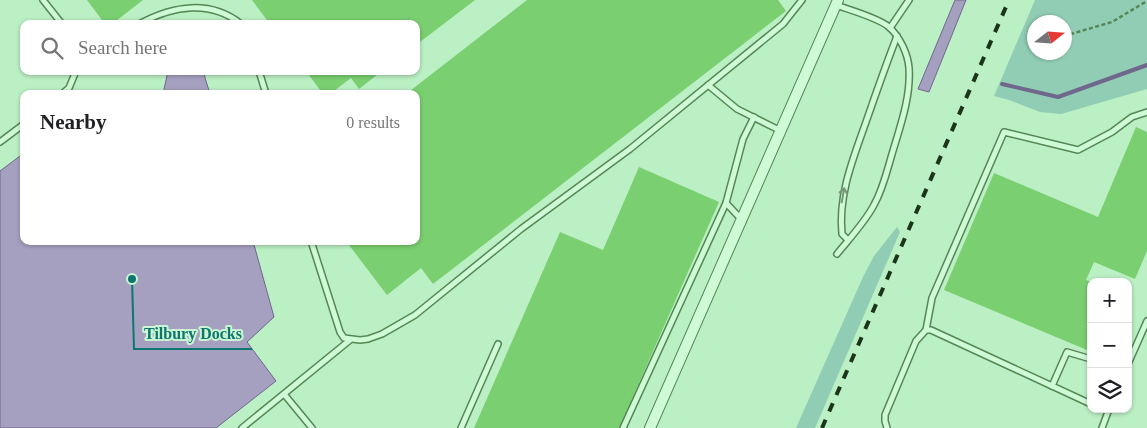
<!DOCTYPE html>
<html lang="en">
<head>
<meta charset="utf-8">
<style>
	:root { --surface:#fff; --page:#f6f6f6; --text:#202124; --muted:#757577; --line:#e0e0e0 }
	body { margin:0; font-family:"Times New Roman",serif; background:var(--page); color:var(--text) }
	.controls { position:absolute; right:15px; bottom:15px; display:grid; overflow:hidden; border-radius:10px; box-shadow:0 1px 4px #0004 }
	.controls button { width:45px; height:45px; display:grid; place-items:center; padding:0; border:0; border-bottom:1px solid var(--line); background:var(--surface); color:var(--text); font:25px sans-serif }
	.compass { position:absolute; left:1027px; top:15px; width:45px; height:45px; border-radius:50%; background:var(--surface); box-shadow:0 1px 4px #0004; rotate:73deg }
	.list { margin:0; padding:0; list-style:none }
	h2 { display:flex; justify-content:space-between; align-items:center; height:65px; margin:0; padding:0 20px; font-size:21px }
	h2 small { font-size:16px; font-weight:400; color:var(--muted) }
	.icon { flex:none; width:28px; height:28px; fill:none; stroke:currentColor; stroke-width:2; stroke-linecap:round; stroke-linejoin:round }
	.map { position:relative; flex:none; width:1147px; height:428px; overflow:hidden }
	.search { position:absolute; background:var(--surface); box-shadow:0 1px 4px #0004; left:20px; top:20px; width:400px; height:55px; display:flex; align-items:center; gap:12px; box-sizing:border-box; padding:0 18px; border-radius:10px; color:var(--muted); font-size:19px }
	.panel { position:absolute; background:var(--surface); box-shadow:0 1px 4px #0004; left:20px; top:90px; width:400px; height:155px; border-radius:10px }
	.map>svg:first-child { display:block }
	.green { fill:#90cdb4; fill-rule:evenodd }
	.water { fill:#a5a0c0; stroke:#70678d }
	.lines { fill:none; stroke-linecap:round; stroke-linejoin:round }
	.stream { stroke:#70678d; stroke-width:4 }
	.building { fill:#7acf70 }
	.lane-casing { stroke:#558755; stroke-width:8 }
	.street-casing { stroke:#558755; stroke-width:12 }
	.path { stroke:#558755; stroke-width:2.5; stroke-dasharray:4 2.5; stroke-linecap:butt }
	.lane { stroke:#cffad6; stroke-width:5 }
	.street { stroke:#cffad6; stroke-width:10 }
	.rail { stroke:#1c351a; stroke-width:4; stroke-dasharray:9 9; stroke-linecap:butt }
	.oneway { stroke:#769878 }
	.leader { fill:none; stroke:#0f766e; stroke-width:2 }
	.callout-dot { fill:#0f766e; stroke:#cbf6d3; stroke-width:2 }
	.callout-label { font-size:16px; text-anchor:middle; font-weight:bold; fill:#0f766e; stroke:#cbf6d3; stroke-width:4; stroke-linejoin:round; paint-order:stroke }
</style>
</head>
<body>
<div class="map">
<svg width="1147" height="428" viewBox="0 0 1147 428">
	<rect width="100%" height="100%" fill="#bbefc4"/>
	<g class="green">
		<path d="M 1035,0 L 1147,0 L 1147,89 L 1061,114 L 1040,112 L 1009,100 L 994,96 ZM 1034,22 L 1064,22 L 1064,52 L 1034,52 Z"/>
		<polygon points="897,227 900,232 815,428 796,428 863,277 874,256"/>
	</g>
	<g class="water">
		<polygon points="955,0 966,0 929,92 918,89"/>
		<polygon points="168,71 203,71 210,94 163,94"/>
		<polygon points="24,153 24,241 253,241 274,317 247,342 276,381 216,428 0,428 0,171"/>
	</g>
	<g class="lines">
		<polyline class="stream" points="1002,84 1058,97 1147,65"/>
	</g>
	<g class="building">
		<polygon points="87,0 143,0 112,24 105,24"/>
		<polygon points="252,0 475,0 416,45 416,24 270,24"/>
		<polygon points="527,0 778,0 786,11 433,284 421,268 387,295 346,241 416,241 416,94 406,94"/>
		<polygon points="306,71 382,71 359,89 351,78 330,94 323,94"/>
		<polygon points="1136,127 1147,132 1147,251 1135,279 1094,262 1086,280 1091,282 1091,341 1087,350 944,290 994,173 1098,217"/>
		<polygon points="639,167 719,202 619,428 474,428 560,232 603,250"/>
	</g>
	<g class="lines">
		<defs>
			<g id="lane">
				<polyline points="43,0 62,24"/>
				<path d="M 836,5 C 850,10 879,18 889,27 C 900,37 908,54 909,68 C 911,97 900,127 892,154 C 887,171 883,189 874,205 C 865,222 850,238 837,254"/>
				<path d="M 139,24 C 174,5 211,0 241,24"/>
				<polyline points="890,28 909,0"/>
				<polyline points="259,71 266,94"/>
				<polyline points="708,85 737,109 781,131"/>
				<polyline points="62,94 69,88 76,71"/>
				<polyline points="0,142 24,124"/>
				<polyline points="726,203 741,219"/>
				<path d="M 848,240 L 842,234 C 838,195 853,159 866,122 C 876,93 886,65 897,36"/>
				<polyline points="311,241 340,332 344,338 360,340 368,339 382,334 415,315 521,229 630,149 783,24 802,0"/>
				<polyline points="926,330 932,298 1004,132 1078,150 1112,132 1132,117 1147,112"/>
				<polyline points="1128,364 1147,321"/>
				<polyline points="1052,386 1067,352 1091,359"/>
				<polyline points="284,394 312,428"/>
				<polyline points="242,428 350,340"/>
				<polyline points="461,428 498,344"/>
				<polyline points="623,428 726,203 743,139 754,117"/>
				<polyline points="887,428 885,421 885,415 916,341 926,330 931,330 1091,404"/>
				<polyline points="1102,428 1109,409"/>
			</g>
			<polyline id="street" points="650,428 838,0"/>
		</defs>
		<use href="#lane" class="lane-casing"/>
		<use href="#street" class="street-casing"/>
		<polyline class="path" points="1064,36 1112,22 1147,1"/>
		<use href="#lane" class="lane"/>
		<use href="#street" class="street"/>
		<polyline class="rail" points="822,428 1009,0"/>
	</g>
	<defs><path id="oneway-shaft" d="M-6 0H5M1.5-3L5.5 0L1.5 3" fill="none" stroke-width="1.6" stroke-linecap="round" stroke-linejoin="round" transform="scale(1.25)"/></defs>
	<use class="oneway" href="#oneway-shaft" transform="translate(843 195) rotate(-80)"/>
	<path class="leader" d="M132 279L134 349H252"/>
	<circle class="callout-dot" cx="132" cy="279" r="5"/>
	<g class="callout-label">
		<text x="193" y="339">Tilbury Docks</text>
	</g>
</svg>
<div class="controls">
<button>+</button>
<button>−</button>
<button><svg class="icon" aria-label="layers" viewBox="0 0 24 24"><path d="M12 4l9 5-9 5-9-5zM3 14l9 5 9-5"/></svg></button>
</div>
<svg class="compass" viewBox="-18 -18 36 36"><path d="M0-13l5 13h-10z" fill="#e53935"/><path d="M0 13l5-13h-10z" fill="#757577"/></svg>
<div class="search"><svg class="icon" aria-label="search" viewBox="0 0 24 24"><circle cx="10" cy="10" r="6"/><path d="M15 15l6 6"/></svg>Search here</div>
<section class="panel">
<h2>Nearby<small>0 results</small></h2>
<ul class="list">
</ul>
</section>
</div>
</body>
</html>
